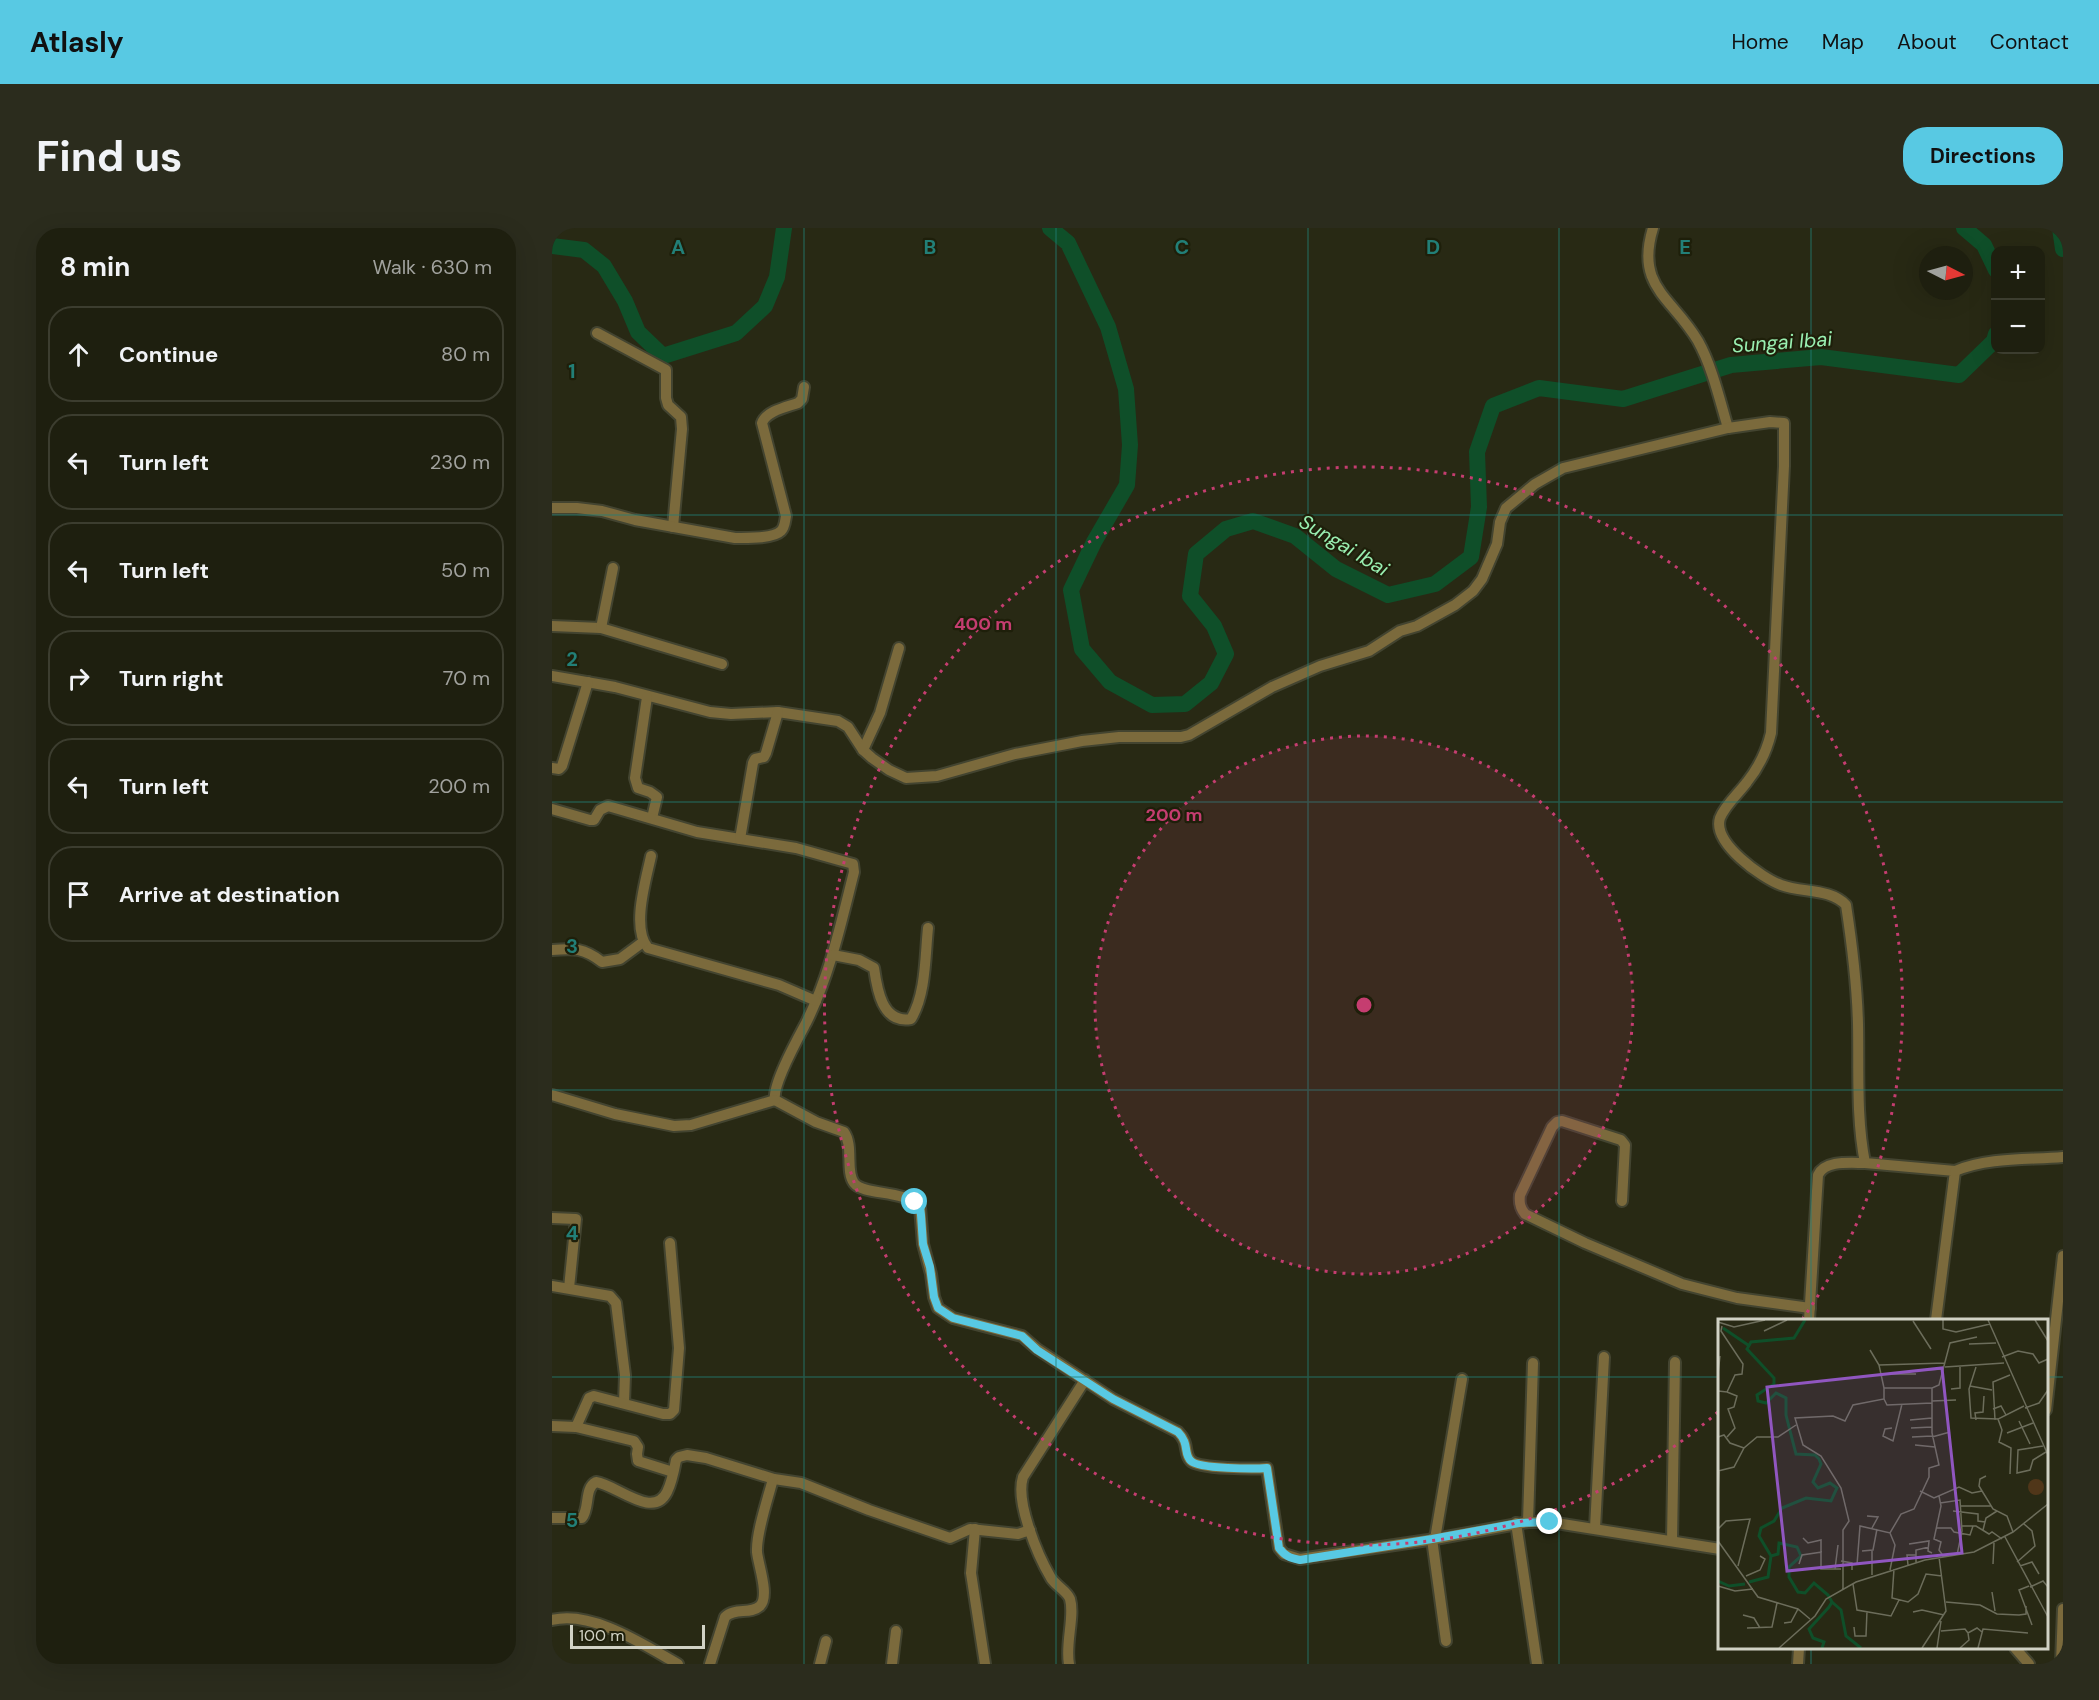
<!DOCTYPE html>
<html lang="en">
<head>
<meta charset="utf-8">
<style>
	:root { --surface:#1e1f0f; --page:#2b2c1d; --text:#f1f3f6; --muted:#a1a29e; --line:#3c3d2f; --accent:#58c9e3 }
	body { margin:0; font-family:"DM Sans",sans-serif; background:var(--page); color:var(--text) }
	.controls { position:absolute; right:18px; top:18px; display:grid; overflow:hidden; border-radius:12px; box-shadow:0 6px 24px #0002 }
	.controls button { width:54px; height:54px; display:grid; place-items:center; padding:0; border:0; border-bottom:2px solid var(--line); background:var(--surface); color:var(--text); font:30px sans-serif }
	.compass { position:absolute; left:1367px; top:18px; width:54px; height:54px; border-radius:50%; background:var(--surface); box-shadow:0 6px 24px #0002; rotate:96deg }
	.scale { position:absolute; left:18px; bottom:15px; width:135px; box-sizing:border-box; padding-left:6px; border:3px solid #d1d2c5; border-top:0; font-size:16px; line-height:21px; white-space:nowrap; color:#d1d2c5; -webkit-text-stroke:4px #1e1f0a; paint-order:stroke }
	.stop { position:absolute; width:18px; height:18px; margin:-14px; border:4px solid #58c9e3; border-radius:50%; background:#fff }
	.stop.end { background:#58c9e3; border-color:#fff; box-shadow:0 2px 6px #0008 }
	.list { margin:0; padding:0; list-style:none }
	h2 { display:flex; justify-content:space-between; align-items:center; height:78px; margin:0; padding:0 24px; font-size:26px }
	h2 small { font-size:20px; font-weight:400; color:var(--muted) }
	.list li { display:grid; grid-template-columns:39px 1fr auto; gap:18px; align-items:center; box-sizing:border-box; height:96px; margin:0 12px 12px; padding:0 12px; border:2px solid var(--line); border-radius:24px }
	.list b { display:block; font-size:22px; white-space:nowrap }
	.list em { font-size:20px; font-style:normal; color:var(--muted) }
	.icon { flex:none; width:33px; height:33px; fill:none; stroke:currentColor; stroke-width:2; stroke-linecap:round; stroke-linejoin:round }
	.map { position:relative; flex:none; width:1511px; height:1436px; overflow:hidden; border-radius:24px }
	header { display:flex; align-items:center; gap:36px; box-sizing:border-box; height:84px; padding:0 30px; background:var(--accent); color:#111 }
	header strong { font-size:28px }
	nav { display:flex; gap:33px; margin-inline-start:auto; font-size:21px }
	.intro { display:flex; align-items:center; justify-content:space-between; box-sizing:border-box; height:144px; padding:0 36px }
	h1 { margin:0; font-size:42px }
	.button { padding:15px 27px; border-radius:24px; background:var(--accent); color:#111; font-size:21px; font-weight:700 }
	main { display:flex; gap:36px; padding:0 36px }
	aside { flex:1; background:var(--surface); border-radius:24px; box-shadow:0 6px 24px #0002 }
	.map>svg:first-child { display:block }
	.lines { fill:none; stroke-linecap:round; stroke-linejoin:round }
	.river { stroke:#0f4f29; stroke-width:16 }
	.minor-casing { stroke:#434430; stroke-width:14 }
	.minor { stroke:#7b6a3c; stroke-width:10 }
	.route { stroke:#58c9e3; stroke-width:8 }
	.grid { fill:none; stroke:#227f77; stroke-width:1.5; stroke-opacity:0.55 }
	.ring { fill:none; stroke:#c53d70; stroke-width:3; stroke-dasharray:3 6 }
	.labels { text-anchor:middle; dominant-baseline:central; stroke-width:4.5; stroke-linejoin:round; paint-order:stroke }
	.water-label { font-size:20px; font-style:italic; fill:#99efb1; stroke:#1e1f0a }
	.inset-river { fill:none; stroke:#0f4f29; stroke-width:3 }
	.inset-road { fill:none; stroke:#6c6d5b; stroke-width:1.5 }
	.view { fill:#9056c0; fill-opacity:0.15; stroke:#9056c0; stroke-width:3 }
	.inset-edge { fill:none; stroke:#d1d2c5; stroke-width:3 }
	.grid-label { font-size:20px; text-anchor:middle; font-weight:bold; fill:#227f77; stroke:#1e1f0a; stroke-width:4.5; stroke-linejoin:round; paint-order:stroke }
	.centre { fill:#c53d70; stroke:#1e1f0a; stroke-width:3 }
	.ring-label { font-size:18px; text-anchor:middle; font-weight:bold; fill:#c53d70; stroke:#1e1f0a; stroke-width:4.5; stroke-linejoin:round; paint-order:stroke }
</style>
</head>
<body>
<header>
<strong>Atlasly</strong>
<nav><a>Home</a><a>Map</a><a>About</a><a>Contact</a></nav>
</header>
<div class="intro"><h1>Find us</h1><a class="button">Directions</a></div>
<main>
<aside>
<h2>8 min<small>Walk · 630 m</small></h2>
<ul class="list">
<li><svg class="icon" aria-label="ahead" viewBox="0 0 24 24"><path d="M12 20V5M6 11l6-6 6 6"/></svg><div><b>Continue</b></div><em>80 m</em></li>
<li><svg class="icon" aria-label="left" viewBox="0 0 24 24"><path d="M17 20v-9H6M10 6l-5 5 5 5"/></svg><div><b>Turn left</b></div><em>230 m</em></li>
<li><svg class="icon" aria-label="left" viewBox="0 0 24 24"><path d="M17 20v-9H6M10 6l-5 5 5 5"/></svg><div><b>Turn left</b></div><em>50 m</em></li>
<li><svg class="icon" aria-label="right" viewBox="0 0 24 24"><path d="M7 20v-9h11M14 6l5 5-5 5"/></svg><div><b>Turn right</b></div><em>70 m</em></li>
<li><svg class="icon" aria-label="left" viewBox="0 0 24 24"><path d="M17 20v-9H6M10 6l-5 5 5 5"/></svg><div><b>Turn left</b></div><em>200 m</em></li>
<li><svg class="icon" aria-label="arrive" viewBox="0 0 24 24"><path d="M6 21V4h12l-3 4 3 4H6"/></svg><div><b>Arrive at destination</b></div></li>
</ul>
</aside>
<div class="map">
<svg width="1511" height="1436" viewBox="0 0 1511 1436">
	<rect width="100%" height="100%" fill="#282914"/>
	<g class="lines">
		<g class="river">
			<polyline points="498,0 516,15 556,99 574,161 578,217 575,257 542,314 519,362 530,421 558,454 600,477 633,476 659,455 674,426 662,398 638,368 644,326 674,301 701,293 743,308 784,341 836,367 883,356 919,329 927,279 925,224 941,178 987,160 1071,171 1179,137 1269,129 1407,147 1442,113 1444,106"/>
			<polyline points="1412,0 1432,17 1444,42"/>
			<polyline points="1508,0 1511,21"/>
			<polyline points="0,18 32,22 52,38 73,73 86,104 111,128 184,105 213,78 225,49 232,0"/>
		</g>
		<defs>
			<g id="minor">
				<path d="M 1101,0 C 1083,59 1120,69 1146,113 C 1160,138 1168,173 1176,200"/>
				<polyline points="45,105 114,142 114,170 116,177 129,189 130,201 121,299"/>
				<path d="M 0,280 L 25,280 L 50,283 L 83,292 L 183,310 C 194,310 221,311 229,303 C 233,299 233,293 234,288 L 210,195 C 214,183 235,179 246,175 L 250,171 L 252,159"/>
				<polyline points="0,398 49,400 170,436"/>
				<polyline points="49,400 61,340"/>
				<path d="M 0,448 L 63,459 L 158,484 L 179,486 L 226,484 L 286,493 L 296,499 L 311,522 L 320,530 L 337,542 L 354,550 L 385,548 L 463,526 L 530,513 L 567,509 L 629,509 L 637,507 L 720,459 L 768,438 L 817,423 L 848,403 L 865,398 L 903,377 L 921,363 L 930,351 L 945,316 L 948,294 L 954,280 L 983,256 L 1011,240 L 1176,200 L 1218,194 L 1232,195 L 1232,238 L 1219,505 C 1215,522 1207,539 1195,554 C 1187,565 1173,577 1168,590 C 1160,615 1210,650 1229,657 C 1250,665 1278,660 1294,677 C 1300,716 1305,756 1306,796 C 1307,842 1304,889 1313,935 L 1403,943 L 1384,1092"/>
				<polyline points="95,469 83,550 86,560 98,564 105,569 100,590"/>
				<polyline points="311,522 328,485 347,420"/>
				<polyline points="0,540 7,541 10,538 36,454"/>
				<path d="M 0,581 L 38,592 L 42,592 L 48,582 L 56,578 L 145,604 L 244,620 L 301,636 L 302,644 C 289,695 278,747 254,795 C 246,810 220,857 223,872 L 264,894 L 292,904 C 302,918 293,943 302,955 C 312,968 352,961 368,979 L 371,1016 L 379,1046 L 382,1069 L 386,1080 L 401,1090 L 470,1108 L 485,1121 L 561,1171 L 626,1204 C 638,1216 631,1225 639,1233 C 647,1241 703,1241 715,1240 L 727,1320 L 732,1326 L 748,1331 L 883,1311 L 976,1294 L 998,1294 L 1168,1321"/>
				<polyline points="188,611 201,535 203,531 212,529 214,525 226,484"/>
				<path d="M 99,628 C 94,652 79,700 96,720 L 227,757 L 264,773"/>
				<path d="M 0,722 C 22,720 32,720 50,734 L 68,731 L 91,714"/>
				<path d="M 281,727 L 307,732 L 322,740 C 325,761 330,796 359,791 C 374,766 373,729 376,700"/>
				<polyline points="0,867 63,886 122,898 139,897 223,872"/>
				<path d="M 1403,943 C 1437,929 1476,932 1511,929"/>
				<path d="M 1070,973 L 1073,917 L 1069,912 L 1010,893 L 1005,894 L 1000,899 L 968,967 C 967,975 968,980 973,986 L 1033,1015 L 1130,1056 L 1185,1070 L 1258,1080"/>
				<polyline points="0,990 24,991 17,1060"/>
				<polyline points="0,1058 58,1068 64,1075 73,1147 72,1175"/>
				<path d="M 1257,1092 L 1266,947 C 1273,932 1298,935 1313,935"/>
				<polyline points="1494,1182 1511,1028"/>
				<polyline points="0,1198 24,1199 82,1213 86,1219 85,1226 86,1233 121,1244"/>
				<polyline points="24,1199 37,1170 42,1168 111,1186 118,1186 122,1182 127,1120 118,1015"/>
				<path d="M 0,1290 L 30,1290 C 38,1280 32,1260 44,1254 C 65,1257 101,1292 115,1264 C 120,1254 122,1243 124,1232 L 127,1229 L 135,1227 L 154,1230 L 222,1251 L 249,1255 L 317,1282 L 398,1310 L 418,1301 L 466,1306 L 478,1302"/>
				<polyline points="976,1294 981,1135"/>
				<polyline points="964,1295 985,1436"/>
				<polyline points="1043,1300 1052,1129"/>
				<polyline points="423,1301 419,1345 433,1436"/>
				<polyline points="880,1311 894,1413"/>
				<polyline points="883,1311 910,1151"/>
				<polyline points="1120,1313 1123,1134"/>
				<path d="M 0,1392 C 40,1382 92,1417 126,1436"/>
				<polyline points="1463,1420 1477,1436"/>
				<path d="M 158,1436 L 173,1389 C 183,1379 198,1387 208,1378 C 218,1368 206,1336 205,1324 C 204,1305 216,1270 221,1251"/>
				<polyline points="268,1436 274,1413"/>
				<polyline points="340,1436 344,1403"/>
				<path d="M 517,1436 C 513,1416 523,1388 518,1371 C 515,1363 504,1358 499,1350 C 486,1328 463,1274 471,1249 L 533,1152"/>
				<polyline points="1246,1436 1247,1420"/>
				<polyline points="1509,1436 1511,1381"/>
			</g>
		</defs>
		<use href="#minor" class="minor-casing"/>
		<use href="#minor" class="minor"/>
	</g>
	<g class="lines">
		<path class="route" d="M 363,974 L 368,979 L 369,987 L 371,1016 L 378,1039 L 382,1069 L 386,1080 L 401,1090 L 470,1108 L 485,1122 L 561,1171 L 626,1204 C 638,1216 631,1226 639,1233 C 647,1241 703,1241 715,1240 L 727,1320 C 733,1328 738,1330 748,1332 L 880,1311 L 967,1295 L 998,1294"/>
	</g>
	<path class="grid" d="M 252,0 L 252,1436M 504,0 L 504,1436M 756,0 L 756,1436M 1007,0 L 1007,1436M 1259,0 L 1259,1092M 0,287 L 1511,287M 0,574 L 1511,574M 0,862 L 1511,862M 0,1149 L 1168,1149M 1494,1149 L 1511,1149M 1259,1420 L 1259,1436"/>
	<circle cx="812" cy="777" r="269" fill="#c53d70" fill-opacity=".12"/>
	<g class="ring">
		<circle cx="812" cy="777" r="269"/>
		<path d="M1166 1184A539 539 0 1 1 1251 1090"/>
	</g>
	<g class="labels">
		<g class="water-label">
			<text transform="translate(1230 114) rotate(-4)">Sungai Ibai</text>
			<text transform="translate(792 317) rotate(31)">Sungai Ibai</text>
		</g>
	</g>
	<g transform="translate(1166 1091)">
		<rect width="330" height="330" fill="#282914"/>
		<path d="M310 168a8 8 0 1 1 16 0a8 8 0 1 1-16 0Z" fill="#503619"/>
		<path class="inset-river" d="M 87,1 L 76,19 L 33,23 L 29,30 L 56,59 L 56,65 L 39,76 L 40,82 L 48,84 L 58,74 L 68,79 L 68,96 L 78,135 L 97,136 L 101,140 L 103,145 L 95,163 L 100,169 L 112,164 L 119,169 L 113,182 L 88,179 L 64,189 L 56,202 L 43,209 L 41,217 L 53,237 L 60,235 L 61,224 L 79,228 L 83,237 L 71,248 L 71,258 L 80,273 L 87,274 L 96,264 L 110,276 L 114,283 L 111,288 L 91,310 L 95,319 L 106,323 L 104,329M 5,9 L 30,26M 0,262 L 11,267 L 27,265M 31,263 L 50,258 L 53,237M 114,283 L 123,291 L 128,317 L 143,329"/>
		<path class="inset-road" d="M 225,1 L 225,10 L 238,13 L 272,5M 270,1 L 330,136M 317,1 L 330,22M 195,2 L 213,30M 0,3 L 16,8 L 47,1M 46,12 L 69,1M 251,25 L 278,24M 152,31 L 161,46 L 166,69M 284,38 L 300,32 L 315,35 L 321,44 L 330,40M 161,46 L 227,44M 227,48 L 286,44M 258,48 L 251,70 L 253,99 L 280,100M 203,51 L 226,50M 0,55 L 2,37M 162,55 L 198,55M 252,67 L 274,71M 233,70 L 242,69 L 242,48M 0,72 L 9,73 L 17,56 L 24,55 L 25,45 L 3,12 L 4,7M 166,80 L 169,86 L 214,84M 214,82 L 238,81M 307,89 L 321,84 L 330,71M 275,90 L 283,87 L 288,96M 192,101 L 214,99M 258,101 L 257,94 L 265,93 L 266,77M 277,101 L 275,63 L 292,56M 301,102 L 312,125M 174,109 L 167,110 L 165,117 L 175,122 L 184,85M 193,109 L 214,108M 289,114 L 315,104M 0,118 L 6,116 L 12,124 L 26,129M 9,118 L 17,109 L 10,90 L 16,88 L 19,77 L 9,73M 194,118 L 214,117M 214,118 L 232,113M 197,126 L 217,128M 325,127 L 300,131 L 299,154 L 312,151 L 315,141 L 328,133M 0,152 L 16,148 L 26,129 L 39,118 L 60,118 L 78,106M 292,155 L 293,129 L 281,123 L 284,111 L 280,100 L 306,87M 268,157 L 262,160 L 261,167 L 275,190 L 289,197 L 295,213M 202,172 L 216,179 L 241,168 L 254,174 L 264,172M 0,177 L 1,151M 221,177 L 223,187 L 216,220 L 223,223 L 221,231 L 226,238M 222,184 L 242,181 L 244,212 L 239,236M 243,187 L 273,187M 235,192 L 260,195 L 260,202 L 267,203M 149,197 L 160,198 L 154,209M 243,207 L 258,207 L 271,215 L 274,213 L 284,220M 218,209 L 233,209 L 236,213 L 252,216 L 255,207M 0,210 L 8,202 L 32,200 L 20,247M 265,211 L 268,199 L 279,192M 172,214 L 177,226 L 172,251M 287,218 L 330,298M 85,219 L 90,224 L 103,221 L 103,250 L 123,250M 0,222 L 40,278 L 80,290 L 92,300M 191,225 L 211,222 L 210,232 L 214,234M 144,232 L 155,231 L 159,210M 154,232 L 154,256M 123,242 L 134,244 L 134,251M 299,243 L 317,227 L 314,212 L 306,205M 198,244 L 198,231 L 211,228M 81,245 L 84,236 L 104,233M 275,245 L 276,224M 139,246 L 142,207 L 172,214 L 183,195 L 196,190 L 211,158 L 211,149 L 221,146 L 214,114 L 214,69 L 221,66 L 232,24 L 259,18M 190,246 L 189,236 L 198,236M 302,247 L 314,243 L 321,255M 117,250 L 120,226M 176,250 L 174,279 L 190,283 L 200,275 L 208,255 L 224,257M 28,257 L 42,251 L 47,240 L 42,237M 135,265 L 139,291 L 173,297 L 181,281M 0,267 L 17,272 L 35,270M 311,267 L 301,271 L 314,306M 312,268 L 325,262 L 330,268M 125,270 L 125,211 L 131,202 L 123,169 L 103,137 L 85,126 L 77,99 L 115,97 L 127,102 L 135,86 L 166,80 L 166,69 L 214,69M 274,273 L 277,292M 228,283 L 262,286 L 279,295 L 301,296 L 308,295 L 308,287M 195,293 L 204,291 L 226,296M 25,296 L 36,299 L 42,309M 66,304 L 73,303 L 80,290M 136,308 L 137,317 L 148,317 L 149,292M 29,309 L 54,308 L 59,284M 223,312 L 247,310 L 250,314 L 259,309 L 264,313M 61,329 L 97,297 L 108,280 L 138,263 L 207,241 L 256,233 L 295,213 L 330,185M 204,329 L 228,292 L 221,238M 219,329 L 223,302M 242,329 L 251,321 L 250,314M 260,329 L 265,310 L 310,314"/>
		<path class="view" d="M 224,49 L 244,234 L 69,252 L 49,68 Z"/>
		<rect width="330" height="330" class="inset-edge"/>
	</g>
	<g class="grid-label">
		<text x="126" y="26">A</text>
		<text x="378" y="26">B</text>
		<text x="630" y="26">C</text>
		<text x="881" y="26">D</text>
		<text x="1133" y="26">E</text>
		<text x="20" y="150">1</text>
		<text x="20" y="438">2</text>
		<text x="20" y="725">3</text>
		<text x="20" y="1012">4</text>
		<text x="20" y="1299">5</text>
	</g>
	<circle cx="812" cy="777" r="9" class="centre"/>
	<g class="ring-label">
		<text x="431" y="402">400 m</text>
		<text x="622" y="593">200 m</text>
	</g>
</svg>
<div class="controls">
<button>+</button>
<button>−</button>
</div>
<svg class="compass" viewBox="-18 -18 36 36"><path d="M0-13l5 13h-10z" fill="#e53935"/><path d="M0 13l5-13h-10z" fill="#a1a29e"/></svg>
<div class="scale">100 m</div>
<div class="stop" style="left:363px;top:974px"></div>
<div class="stop end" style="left:998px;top:1294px"></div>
</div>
</main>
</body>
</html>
